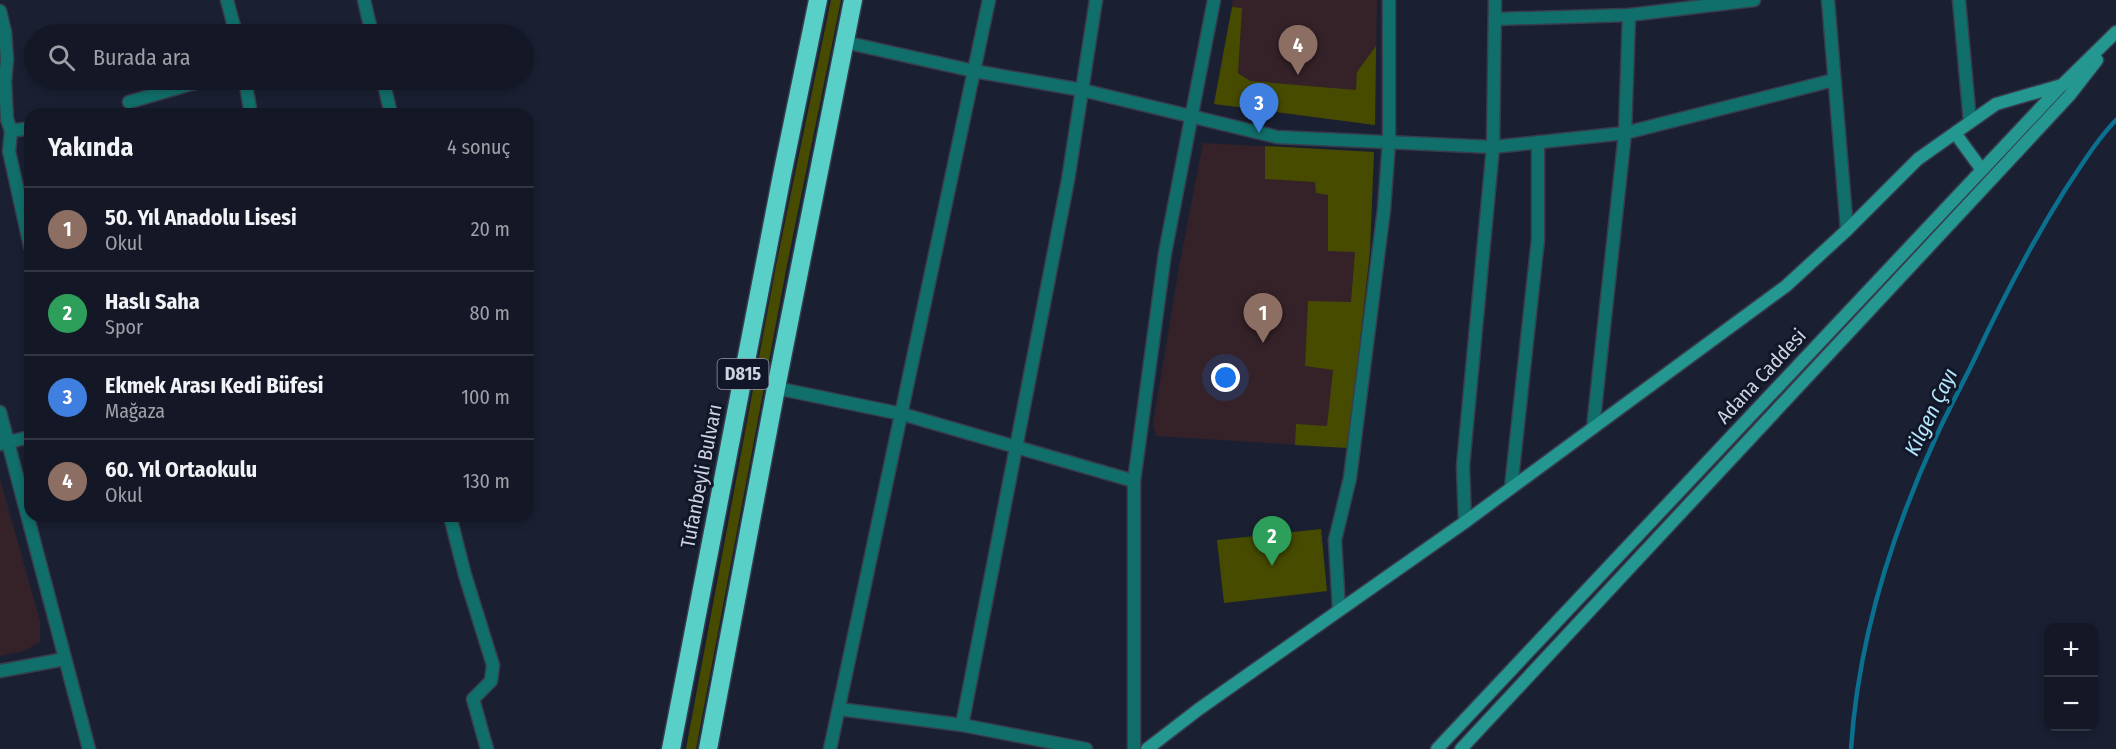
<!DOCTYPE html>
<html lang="tr">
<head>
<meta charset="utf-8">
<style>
	:root { --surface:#141826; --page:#212532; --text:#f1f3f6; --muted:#9da0a7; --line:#333743; --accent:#db2777 }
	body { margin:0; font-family:"Fira Sans Condensed",sans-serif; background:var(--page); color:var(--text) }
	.controls { position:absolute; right:18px; bottom:18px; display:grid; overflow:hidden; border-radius:12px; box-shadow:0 3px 9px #0003 }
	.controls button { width:54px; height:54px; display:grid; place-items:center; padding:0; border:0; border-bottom:2px solid var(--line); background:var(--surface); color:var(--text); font:30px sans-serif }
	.you { position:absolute; left:1226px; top:378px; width:21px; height:21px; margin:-15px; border:4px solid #fff; border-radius:50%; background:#1a73e8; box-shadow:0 0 0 9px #1a73e833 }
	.badge { display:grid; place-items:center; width:39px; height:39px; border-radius:50%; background:var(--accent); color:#fff; font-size:20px; font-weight:700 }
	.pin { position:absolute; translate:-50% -50px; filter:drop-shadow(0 2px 3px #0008) }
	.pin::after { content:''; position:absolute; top:32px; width:21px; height:18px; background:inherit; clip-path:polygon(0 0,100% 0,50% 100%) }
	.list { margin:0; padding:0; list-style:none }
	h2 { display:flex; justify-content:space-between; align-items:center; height:78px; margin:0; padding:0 24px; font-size:26px }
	h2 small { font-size:20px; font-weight:400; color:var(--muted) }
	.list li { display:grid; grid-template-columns:39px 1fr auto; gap:18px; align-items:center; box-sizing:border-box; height:84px; padding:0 24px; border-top:2px solid var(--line) }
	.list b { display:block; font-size:22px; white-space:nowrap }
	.list p { margin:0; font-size:20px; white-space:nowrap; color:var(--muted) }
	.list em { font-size:20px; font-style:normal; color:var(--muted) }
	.icon { flex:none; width:33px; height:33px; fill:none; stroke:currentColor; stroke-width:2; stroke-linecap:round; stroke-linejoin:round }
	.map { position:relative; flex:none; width:2116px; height:749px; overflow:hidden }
	.search { position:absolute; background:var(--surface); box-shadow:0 3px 9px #0003; left:24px; top:24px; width:510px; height:66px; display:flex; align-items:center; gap:15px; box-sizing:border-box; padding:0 21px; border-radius:33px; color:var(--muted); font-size:22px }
	.panel { position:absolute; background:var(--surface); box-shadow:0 3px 9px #0003; left:24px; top:108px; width:510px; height:414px; border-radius:18px }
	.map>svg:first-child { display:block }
	.education { fill:#342228 }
	.green { fill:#474b00 }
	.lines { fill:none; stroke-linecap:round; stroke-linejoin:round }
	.stream { stroke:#0b7090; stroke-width:4.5 }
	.street-casing { stroke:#373d4e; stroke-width:15 }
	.secondary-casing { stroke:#373d4e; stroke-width:15 }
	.highway-casing { stroke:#373d4e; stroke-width:21 }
	.street { stroke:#106f6a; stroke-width:12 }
	.secondary { stroke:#249791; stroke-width:12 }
	.highway { stroke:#58d0c8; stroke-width:18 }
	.labels { text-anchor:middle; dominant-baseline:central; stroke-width:6; stroke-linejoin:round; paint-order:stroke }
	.shield { fill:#111728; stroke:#969ba8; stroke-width:1.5 }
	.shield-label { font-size:18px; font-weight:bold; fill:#cfd3df }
	.street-label { font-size:20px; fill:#cfd3df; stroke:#111728 }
	.water-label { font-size:21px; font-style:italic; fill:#b4e6fc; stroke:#111728 }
</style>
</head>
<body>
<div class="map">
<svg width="2116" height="749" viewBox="0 0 2116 749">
	<rect width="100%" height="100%" fill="#1a2032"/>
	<g class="education">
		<polygon points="1233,0 1377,0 1375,125 1214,104"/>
		<polygon points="1203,143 1374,152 1370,251 1348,448 1156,436 1153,424 1180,262"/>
		<polygon points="0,479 40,621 40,642 24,651 0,656"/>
	</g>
	<g class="green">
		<polygon points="831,0 841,0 787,265 696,749 686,749 776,266"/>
		<polygon points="1232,7 1242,8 1238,73 1250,81 1356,90 1357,72 1376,46 1375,125 1214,104"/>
		<polygon points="1265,146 1374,152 1370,251 1348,448 1295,445 1296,424 1327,426 1333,370 1305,366 1308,301 1351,302 1355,252 1328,251 1328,195 1316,193 1315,182 1265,179"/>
		<polygon points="1321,529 1327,591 1224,603 1217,540"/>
	</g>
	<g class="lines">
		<path class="stream" d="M 1851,749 C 1858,641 1890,538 1935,439 C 1947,412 1962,385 1975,358 C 2002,300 2031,244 2065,190 C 2081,166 2096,141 2116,120"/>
		<defs>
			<g id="street">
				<polyline points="227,0 236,34"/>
				<polyline points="364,0 372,34"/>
				<polyline points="1828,0 1847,230"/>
				<polyline points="1959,0 1970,122"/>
				<polyline points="0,11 5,32 7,59 5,82 7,119 11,131 9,151 30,246"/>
				<polyline points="1496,19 1629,15 1754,0"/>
				<polyline points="844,42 974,71 1082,90 1277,137 1493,147 1625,133 1834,80"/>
				<polyline points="245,80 251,114"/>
				<polyline points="383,80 391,114"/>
				<polyline points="129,102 205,80"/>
				<polyline points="11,131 30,128"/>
				<polyline points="776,388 902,414 1134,481"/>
				<polyline points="0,412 89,749"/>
				<polyline points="1593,428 1625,133 1629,15"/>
				<polyline points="0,444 30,437"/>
				<polyline points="1511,488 1538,239 1538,142"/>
				<polyline points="450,516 465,575 493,665 491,681 473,699 487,749"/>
				<polyline points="1465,522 1463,466 1493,147 1495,0"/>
				<polyline points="1339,610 1335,540 1350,478 1384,209 1389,142 1389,0"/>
				<polyline points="0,671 65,659"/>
				<polyline points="839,709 962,725 1086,749"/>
				<polyline points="962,725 1068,180 1096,0"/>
				<polyline points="830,749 989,0"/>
				<polyline points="1134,749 1134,481 1165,253 1214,0"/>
			</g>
			<g id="secondary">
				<polyline points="1955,133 1982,170"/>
				<polyline points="1147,749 1199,709 1465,522 1786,286 1847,230 1918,159 1996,104 2062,85"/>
				<polyline points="1437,749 2062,85 2116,32"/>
				<polyline points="1461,749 2069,96 2097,60"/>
			</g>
			<g id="highway">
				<polyline points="671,749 782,175 818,0"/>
				<polyline points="708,749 776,388 853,0"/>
			</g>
		</defs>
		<use href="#street" class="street-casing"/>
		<use href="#secondary" class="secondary-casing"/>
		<use href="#highway" class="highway-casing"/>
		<use href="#street" class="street"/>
		<use href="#secondary" class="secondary"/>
		<use href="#highway" class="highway"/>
	</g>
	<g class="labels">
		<rect class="shield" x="717.5" y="359" width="51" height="30" rx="4.5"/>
		<g class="shield-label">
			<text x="743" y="374">D815</text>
		</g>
		<g class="street-label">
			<text transform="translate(1761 376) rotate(-47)">Adana Caddesi</text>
			<text transform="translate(701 476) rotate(-79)">Tufanbeyli Bulvarı</text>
		</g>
		<g class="water-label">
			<text transform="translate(1931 412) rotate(-64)">Kilgen Çayı</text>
		</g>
	</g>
</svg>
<div class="controls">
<button>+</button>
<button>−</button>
</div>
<div class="you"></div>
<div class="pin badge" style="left:1263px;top:343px;background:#8d6e63">1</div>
<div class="pin badge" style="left:1272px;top:566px;background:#2e9e5b">2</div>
<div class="pin badge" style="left:1259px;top:133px;background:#3f7fe0">3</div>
<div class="pin badge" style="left:1298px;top:75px;background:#8d6e63">4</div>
<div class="search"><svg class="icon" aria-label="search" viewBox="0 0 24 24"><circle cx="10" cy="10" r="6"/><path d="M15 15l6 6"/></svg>Burada ara</div>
<section class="panel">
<h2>Yakında<small>4 sonuç</small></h2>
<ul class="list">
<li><span class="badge" style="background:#8d6e63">1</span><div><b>50. Yıl Anadolu Lisesi</b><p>Okul</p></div><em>20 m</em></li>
<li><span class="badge" style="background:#2e9e5b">2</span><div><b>Haslı Saha</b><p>Spor</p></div><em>80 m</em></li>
<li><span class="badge" style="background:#3f7fe0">3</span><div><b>Ekmek Arası Kedi Büfesi</b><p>Mağaza</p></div><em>100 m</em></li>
<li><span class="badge" style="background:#8d6e63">4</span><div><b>60. Yıl Ortaokulu</b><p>Okul</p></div><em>130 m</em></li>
</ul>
</section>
</div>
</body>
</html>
